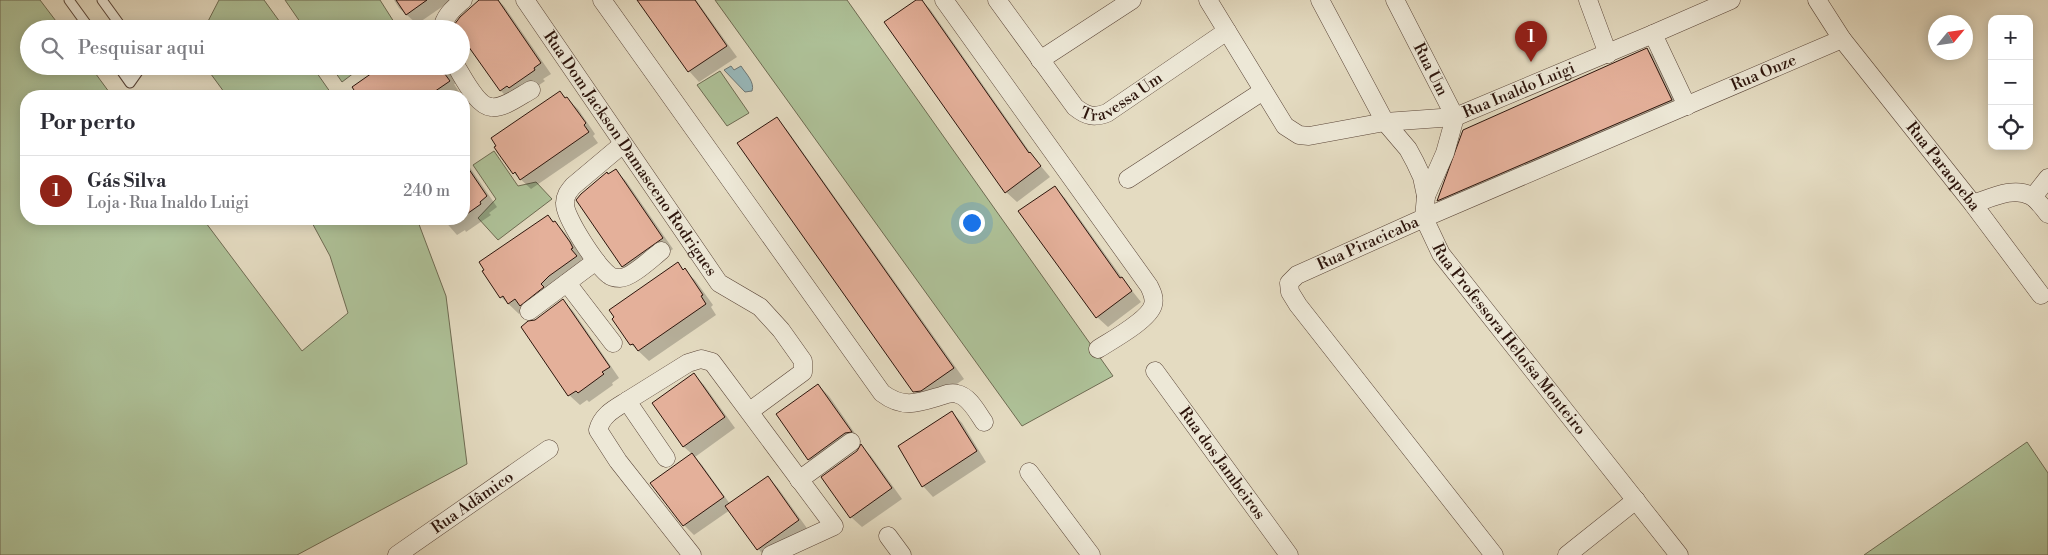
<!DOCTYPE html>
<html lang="pt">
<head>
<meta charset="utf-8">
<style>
	:root { --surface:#fff; --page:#f7f7f7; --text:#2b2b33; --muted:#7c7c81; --line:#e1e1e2; --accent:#8f2418 }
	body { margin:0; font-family:"Libre Bodoni",serif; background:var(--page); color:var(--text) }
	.controls { position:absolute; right:15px; top:15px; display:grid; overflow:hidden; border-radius:10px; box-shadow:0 2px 12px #0003 }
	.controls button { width:45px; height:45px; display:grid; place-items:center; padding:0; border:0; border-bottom:1px solid var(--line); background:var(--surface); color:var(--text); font:25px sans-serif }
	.compass { position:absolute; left:1928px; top:15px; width:45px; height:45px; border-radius:50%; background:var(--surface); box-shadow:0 2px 12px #0003; rotate:61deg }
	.you { position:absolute; left:971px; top:222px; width:18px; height:18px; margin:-12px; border:4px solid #fff; border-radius:50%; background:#1a73e8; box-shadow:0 0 0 8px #1a73e833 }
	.badge { display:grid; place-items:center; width:32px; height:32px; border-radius:50%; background:var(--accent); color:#fff; font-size:16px; font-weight:700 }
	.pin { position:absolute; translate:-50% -41px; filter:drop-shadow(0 1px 2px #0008) }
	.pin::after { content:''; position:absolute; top:26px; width:18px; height:15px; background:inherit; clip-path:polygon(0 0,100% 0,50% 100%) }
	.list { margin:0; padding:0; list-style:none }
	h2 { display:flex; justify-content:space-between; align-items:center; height:65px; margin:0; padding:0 20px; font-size:21px }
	h2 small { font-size:16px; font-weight:400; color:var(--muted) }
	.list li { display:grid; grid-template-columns:32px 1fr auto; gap:15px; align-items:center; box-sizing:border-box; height:70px; padding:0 20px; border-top:1px solid var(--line) }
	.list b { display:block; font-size:19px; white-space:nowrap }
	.list p { margin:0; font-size:16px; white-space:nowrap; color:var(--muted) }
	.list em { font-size:16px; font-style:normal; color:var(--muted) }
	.icon { flex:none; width:28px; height:28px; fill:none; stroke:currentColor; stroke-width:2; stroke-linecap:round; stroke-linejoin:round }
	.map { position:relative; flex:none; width:2048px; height:555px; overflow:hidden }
	.search { position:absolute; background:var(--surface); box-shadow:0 2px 12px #0003; left:20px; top:20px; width:450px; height:55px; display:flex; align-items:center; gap:12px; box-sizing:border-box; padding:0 18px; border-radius:28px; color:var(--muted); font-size:19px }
	.panel { position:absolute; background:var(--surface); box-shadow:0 2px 12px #0003; left:20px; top:90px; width:450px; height:135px; border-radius:20px }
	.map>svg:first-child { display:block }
	.green { fill:#aec198; stroke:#6e6b52 }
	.water { fill:#98b9bc; stroke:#6d7776 }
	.shadow { fill:#0003 }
	.building { fill:#e4b09a; stroke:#2d150c }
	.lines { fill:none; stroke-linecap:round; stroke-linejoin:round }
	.lane-casing { stroke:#5b4639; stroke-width:11 }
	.street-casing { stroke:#5b4639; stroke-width:19 }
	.lane { stroke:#ede8d7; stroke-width:9 }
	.street { stroke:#ede8d7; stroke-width:18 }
	.labels { text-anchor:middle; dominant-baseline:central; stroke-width:4.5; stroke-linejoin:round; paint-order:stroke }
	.street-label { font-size:16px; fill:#2d150c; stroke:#ede8d7 }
</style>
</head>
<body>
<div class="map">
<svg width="2048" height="555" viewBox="0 0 2048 555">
	<rect width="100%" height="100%" fill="#e4dbc1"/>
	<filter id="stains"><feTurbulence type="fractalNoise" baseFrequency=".004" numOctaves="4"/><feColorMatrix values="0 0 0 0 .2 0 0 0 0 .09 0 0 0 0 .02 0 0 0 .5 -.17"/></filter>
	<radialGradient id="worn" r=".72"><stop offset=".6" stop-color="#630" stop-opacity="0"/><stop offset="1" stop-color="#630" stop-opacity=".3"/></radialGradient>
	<g class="green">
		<polygon points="0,0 40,0 62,29 29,29 29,66 90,66 112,96 26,96 26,219 203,219 302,351 348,313 330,256 310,219 417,219 446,296 467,464 297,555 0,555"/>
		<polygon points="219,0 264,0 285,29 204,29"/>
		<polygon points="285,0 380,0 394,22 410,28 305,29"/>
		<polygon points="715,0 847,0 1113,376 1022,426"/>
		<polygon points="205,66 312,66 333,96 227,96"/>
		<polygon points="331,66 363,66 342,82"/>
		<polygon points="720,71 749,113 727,126 697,85"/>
		<polygon points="494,151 518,186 536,182 552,199 498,240 478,218 496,199 473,165"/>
		<polygon points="2027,442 2048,473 2048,555 1864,555"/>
	</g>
	<path class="water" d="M 731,66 L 734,70 L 741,66 C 746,74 755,82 752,91 L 745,92 L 724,70 Z"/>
	<g class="shadow">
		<polygon points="394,0 452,0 417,24 399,8"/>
		<polygon points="482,0 498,0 504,6 551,74 543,79 545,81 520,98 511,101 501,91 461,33"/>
		<polygon points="638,0 696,0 737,57 699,82 689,71"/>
		<polygon points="918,0 921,0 930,9 1034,158 1050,177 1017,202 1006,192"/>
		<polygon points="1647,49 1660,63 1685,114 1452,214 1438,200"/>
		<polygon points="384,66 445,66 456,83 454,84 459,92 453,96 357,96"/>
		<polygon points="560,92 578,109 595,134 593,136 598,143 531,189 514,173 498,146"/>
		<polygon points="777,119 787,130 964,379 932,401 925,402 914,391"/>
		<polygon points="464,159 497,207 489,213 491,215 466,232 465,230 457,235 443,219 464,219"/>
		<polygon points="615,170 626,181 673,249 633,276 623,266 608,175"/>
		<polygon points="1054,187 1065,198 1125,282 1141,302 1108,327 1097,317"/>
		<polygon points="548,216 565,233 583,258 581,260 586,267 519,314 501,297 484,272"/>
		<polygon points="677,264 695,280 713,305 711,307 716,315 649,361 631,344"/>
		<polygon points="563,301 573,311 619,378 612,383 613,385 589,402 587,400 580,405 569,395 536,321"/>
		<polygon points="694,375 704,385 735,428 695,457 702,465 730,504 768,477 778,488 809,531 763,555 730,510 694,535 684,525 692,454 684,447 653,404"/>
		<polygon points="818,385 829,396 861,442 855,444 820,470 809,459 778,414"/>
		<polygon points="952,412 962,423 986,462 933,497 923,486"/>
		<polygon points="861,446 871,456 902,499 862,527 851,517"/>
	</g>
	<g class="building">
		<polygon points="396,0 427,0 406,15"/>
		<polygon points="479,0 498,0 541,63 534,68 535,70 509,88 507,86 500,91 461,36 461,29 457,29 454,25 460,17"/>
		<polygon points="637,0 695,0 727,46 688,72"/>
		<polygon points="916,0 922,0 1029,153 1030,152 1041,166 1005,193 884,22"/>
		<polygon points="1647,48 1672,100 1437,201 1463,130"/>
		<polygon points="382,66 439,66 450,81 428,96 358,96 352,87"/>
		<polygon points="560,91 565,98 567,97 586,123 584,125 589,132 520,180 515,172 513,174 498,153 494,147 496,146 491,138"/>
		<polygon points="777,117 954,368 921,391 913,392 737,143"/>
		<polygon points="464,162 487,196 480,202 481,204 464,216"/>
		<polygon points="616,169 663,238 622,267 576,200 581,194 607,172 608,174"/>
		<polygon points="1055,186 1120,278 1122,277 1132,291 1096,318 1018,211"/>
		<polygon points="548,215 553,222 555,221 570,242 573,248 571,249 577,256 549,276 541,284 544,287 520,306 515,299 508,304 503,296 500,298 482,271 484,270 479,262"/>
		<polygon points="678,262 683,270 685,268 703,295 701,296 706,304 638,351 633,344 630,345 612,319 614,317 609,310"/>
		<polygon points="563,299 610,367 602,372 604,374 578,393 576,391 568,396 521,327 528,321 535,320"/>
		<polygon points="694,373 725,417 683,447 652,403"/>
		<polygon points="818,384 852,432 845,433 808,460 776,414"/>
		<polygon points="952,411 977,451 922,487 898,446"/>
		<polygon points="861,444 892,488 850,518 821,477 857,451"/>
		<polygon points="692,453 724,497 683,526 650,483"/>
		<polygon points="768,476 799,520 757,550 725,506"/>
	</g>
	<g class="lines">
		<defs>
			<g id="lane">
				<polyline points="69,0 90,29"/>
				<polyline points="102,0 123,29"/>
				<polyline points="118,66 130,83 142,66"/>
			</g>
			<g id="street">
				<path id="s1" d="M 525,0 L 719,283 L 760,307 L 781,330 L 803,361 L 803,372 L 750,411"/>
				<path d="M 602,0 L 882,393 C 903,409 918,403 941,396 C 946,394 952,392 957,394 C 969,396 977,412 984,422"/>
				<path d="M 944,0 L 1149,286 C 1152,292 1155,298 1153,305 C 1149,320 1112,340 1098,349"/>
				<path id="s2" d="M 997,0 L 1075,107 C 1086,116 1094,118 1107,113 L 1227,31"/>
				<path id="s3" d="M 1208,0 L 1285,126 L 1299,135 L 1309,136 L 1385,122 L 1455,117 L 1653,34 L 1687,106"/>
				<path id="s4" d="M 1320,0 L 1385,122 L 1408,149 L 1415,162 L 1422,177 L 1426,196 L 1424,218 L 1441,254 L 1679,555"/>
				<path id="s5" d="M 1395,0 L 1455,117 L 1445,153 L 1426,196"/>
				<polyline points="1588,0 1608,54"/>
				<path id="s6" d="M 1817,0 L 1842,39 L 1973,204 L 2041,295"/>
				<path d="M 442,29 C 445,15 453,9 463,0"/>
				<polyline points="1653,34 1731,0"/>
				<polyline points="1040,60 1132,0"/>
				<path d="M 456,66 C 463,77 477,106 491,107 C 503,109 520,96 531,90"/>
				<path d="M 623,144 L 573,186 C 568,192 565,196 565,203 C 564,217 597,266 609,275 C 611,277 616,278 620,278 C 631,278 652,258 661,251"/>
				<polyline points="1128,179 1263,91"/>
				<polyline points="2033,197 2048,178"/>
				<path d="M 1973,204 C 1991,198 2014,186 2031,196 C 2038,200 2043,208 2048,214"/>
				<polyline points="567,283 613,343"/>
				<polyline points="529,311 596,261"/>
				<path id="s7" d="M 1155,371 L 1289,555"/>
				<path d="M 627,401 C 614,409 602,415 598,430 L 618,461 L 692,555"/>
				<polyline points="666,458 627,401 688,363 701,359 712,362 834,526 771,555"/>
				<polyline points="1029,472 1091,555"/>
				<polyline points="799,480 851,442"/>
				<polyline points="888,536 902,555"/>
				<path id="s8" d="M 397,555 L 549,449"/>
				<path id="s9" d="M 1494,555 L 1298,305 L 1290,292 L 1289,283 L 1297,275 L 1424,218 L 1842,39"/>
				<polyline points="1567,555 1636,500"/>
			</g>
		</defs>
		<use href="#lane" class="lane-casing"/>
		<use href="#street" class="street-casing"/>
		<use href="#lane" class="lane"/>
		<use href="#street" class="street"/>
	</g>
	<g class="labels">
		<g class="street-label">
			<text stroke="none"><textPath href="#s5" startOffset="78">Rua Um</textPath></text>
			<text stroke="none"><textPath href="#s9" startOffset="862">Rua Onze</textPath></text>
			<text stroke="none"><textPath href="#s2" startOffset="186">Travessa Um</textPath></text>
			<text stroke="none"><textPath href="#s3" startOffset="391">Rua Inaldo Luigi</textPath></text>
			<text stroke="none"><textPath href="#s1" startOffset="186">Rua Dom Jackson Damasceno Rodrigues</textPath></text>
			<text stroke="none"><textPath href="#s6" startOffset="209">Rua Paraopeba</textPath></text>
			<text stroke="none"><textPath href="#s9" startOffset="431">Rua Piracicaba</textPath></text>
			<text stroke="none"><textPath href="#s4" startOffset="395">Rua Professora Heloísa Monteiro</textPath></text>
			<text stroke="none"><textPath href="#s7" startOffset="114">Rua dos Jambeiros</textPath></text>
			<text stroke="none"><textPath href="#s8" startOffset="92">Rua Adâmico</textPath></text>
		</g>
	</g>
	<rect width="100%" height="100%" filter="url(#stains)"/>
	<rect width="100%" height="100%" fill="url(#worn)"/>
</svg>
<div class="controls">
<button>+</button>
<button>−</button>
<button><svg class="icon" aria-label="locate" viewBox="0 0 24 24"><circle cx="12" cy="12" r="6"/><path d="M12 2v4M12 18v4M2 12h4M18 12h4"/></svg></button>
</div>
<svg class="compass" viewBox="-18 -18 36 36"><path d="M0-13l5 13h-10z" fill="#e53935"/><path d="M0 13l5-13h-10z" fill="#7c7c81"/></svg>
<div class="you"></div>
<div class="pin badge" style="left:1531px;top:62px">1</div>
<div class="search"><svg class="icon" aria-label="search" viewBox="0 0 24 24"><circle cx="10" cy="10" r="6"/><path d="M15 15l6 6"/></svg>Pesquisar aqui</div>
<section class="panel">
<h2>Por perto<small></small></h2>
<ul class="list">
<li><span class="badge">1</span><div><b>Gás Silva</b><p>Loja · Rua Inaldo Luigi</p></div><em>240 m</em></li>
</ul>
</section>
</div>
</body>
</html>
